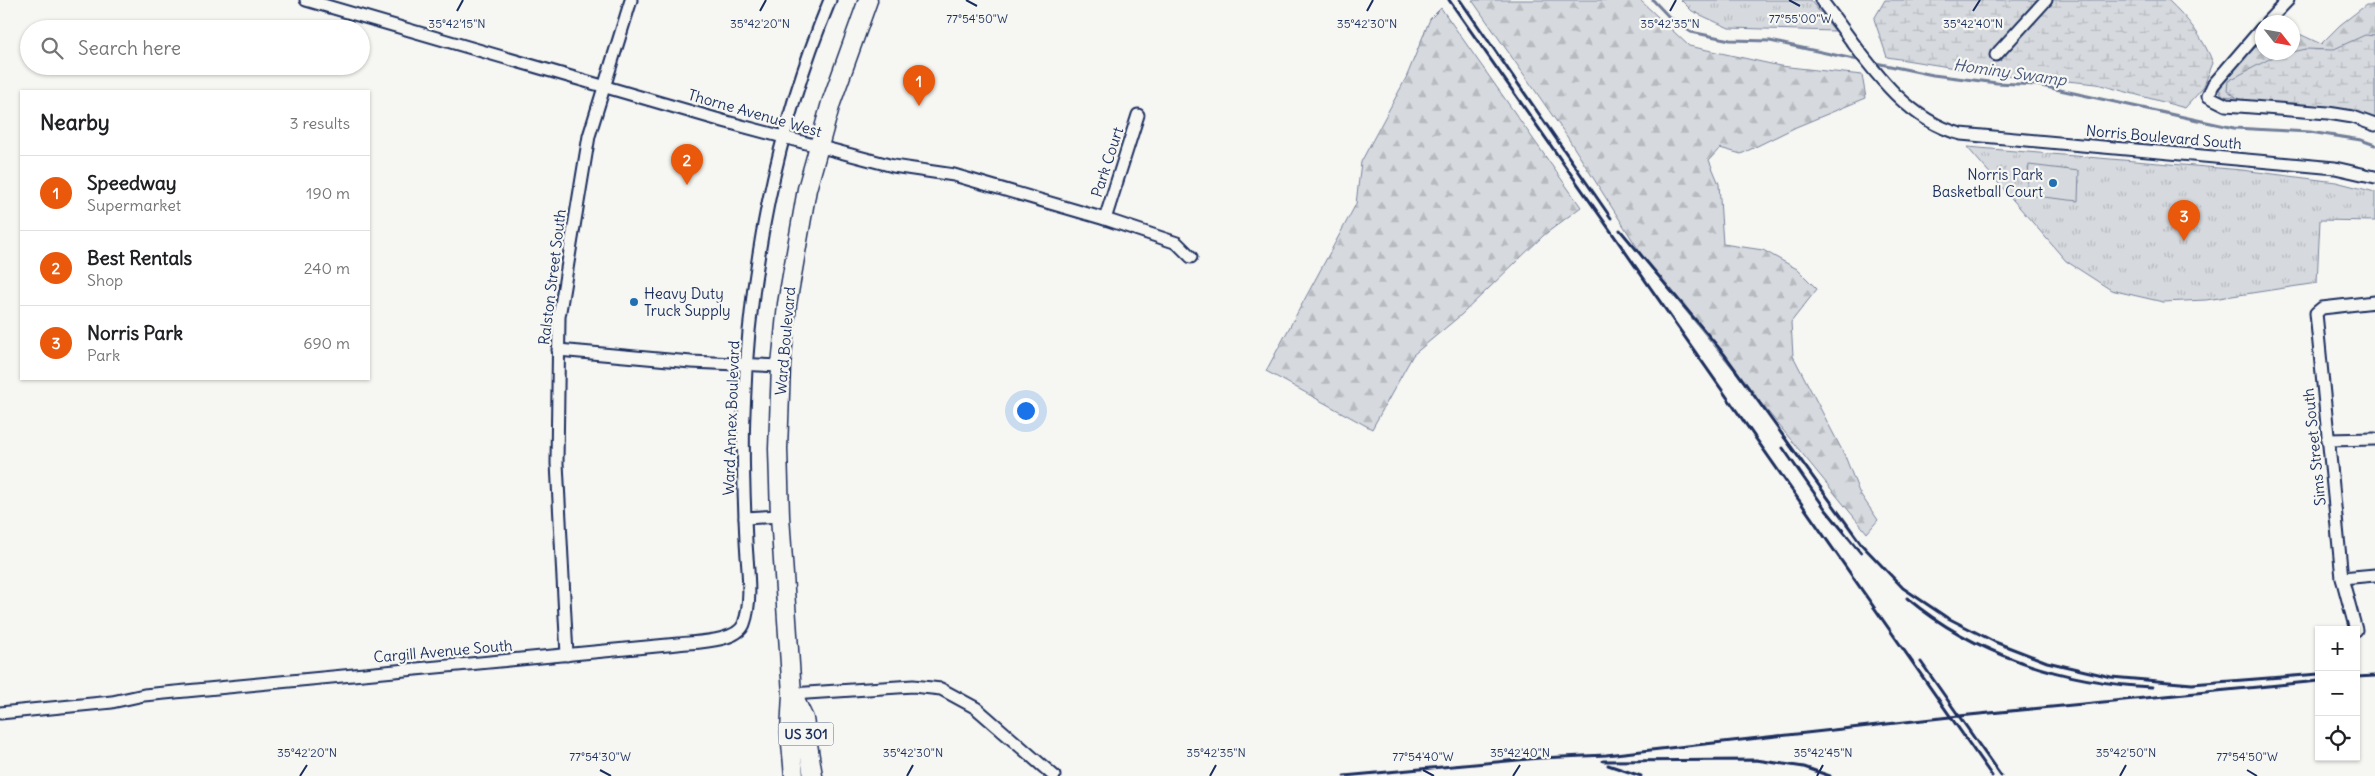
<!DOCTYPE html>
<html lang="en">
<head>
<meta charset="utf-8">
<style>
	:root { --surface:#fff; --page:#f2f2f2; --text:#202124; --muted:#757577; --line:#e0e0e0; --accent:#ea580c }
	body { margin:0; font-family:Delius,sans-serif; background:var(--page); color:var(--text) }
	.controls { position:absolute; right:15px; bottom:15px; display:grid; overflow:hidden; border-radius:0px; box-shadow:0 1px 4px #0004 }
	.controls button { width:45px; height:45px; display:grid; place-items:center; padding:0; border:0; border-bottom:1px solid var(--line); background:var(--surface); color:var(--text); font:25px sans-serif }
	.compass { position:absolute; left:2255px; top:15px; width:45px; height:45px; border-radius:50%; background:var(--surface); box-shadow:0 1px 4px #0004; rotate:121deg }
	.you { position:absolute; left:1025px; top:410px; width:18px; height:18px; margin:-12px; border:4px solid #fff; border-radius:50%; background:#1a73e8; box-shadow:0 0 0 8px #1a73e833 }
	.badge { display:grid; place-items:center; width:32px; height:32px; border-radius:50%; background:var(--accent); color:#fff; font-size:16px; font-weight:700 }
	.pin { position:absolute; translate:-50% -41px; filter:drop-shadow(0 1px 2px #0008) }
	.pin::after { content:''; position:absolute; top:26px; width:18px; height:15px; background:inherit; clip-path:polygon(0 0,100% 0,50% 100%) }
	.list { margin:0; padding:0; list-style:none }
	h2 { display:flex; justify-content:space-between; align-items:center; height:65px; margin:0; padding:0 20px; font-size:21px }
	h2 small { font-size:16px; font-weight:400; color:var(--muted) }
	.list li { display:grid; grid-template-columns:32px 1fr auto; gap:15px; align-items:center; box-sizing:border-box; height:75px; padding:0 20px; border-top:1px solid var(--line) }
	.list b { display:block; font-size:19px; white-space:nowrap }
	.list p { margin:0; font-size:16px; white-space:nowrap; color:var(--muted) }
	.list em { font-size:16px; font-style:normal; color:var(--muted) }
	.icon { flex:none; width:28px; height:28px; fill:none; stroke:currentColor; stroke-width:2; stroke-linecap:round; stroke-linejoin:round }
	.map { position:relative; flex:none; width:2375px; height:776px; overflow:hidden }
	.search { position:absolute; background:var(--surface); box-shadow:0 1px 4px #0004; left:20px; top:20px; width:350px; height:55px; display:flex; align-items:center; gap:12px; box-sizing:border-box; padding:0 18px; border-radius:28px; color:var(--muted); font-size:19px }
	.panel { position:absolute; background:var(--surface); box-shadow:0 1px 4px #0004; left:20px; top:90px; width:350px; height:290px; border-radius:0px }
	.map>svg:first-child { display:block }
	.forest { fill:url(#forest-firs); stroke:#78849e }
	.wetland { fill:url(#wetland-marsh); stroke:#78849e }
	.park { fill:url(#park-tufts); stroke:#78849e }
	.pitch { fill:#d6d9dd; stroke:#78849e }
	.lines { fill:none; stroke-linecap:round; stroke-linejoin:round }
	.stream { stroke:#717e99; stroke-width:3 }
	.minor-casing { stroke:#1b2f5e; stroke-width:15 }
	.trunk-casing { stroke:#1b2f5e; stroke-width:21 }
	.minor { stroke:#f6f6f2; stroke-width:11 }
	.trunk { stroke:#f6f6f2; stroke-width:18 }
	.rail { stroke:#1b2f5e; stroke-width:3 }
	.ticks { fill:none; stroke:#1b2f5e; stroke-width:2 }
	.poi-dot { fill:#1f6fb2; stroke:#f6f6f2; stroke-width:2 }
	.labels { text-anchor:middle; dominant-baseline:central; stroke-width:4.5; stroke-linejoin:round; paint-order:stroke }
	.shield { fill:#f6f6f2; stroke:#5d6b8a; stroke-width:1 }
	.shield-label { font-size:14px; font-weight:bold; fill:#1b2f5e }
	.street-label { font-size:15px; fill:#1b2f5e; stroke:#f6f6f2 }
	.poi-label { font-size:15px; fill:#1b2f5e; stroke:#f6f6f2; text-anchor:end }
	.water-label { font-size:16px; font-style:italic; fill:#46567b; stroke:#f6f6f2 }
	.ticks-label { font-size:12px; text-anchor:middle; fill:#1b2f5e; stroke:#f6f6f2; stroke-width:4.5; stroke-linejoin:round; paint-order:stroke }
</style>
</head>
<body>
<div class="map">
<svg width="2375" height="776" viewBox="0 0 2375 776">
	<defs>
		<pattern id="forest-firs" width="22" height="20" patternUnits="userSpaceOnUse" patternTransform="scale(1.25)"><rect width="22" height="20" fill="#d6d9dd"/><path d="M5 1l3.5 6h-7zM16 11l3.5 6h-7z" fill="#b7bbc0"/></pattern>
		<pattern id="wetland-marsh" width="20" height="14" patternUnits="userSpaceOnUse" patternTransform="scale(1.25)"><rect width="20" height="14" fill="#d6d9dd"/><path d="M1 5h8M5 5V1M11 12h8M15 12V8" fill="none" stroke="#b7bbc0"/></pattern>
		<pattern id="park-tufts" width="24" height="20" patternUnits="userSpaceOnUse" patternTransform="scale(1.25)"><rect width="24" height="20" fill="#d6d9dd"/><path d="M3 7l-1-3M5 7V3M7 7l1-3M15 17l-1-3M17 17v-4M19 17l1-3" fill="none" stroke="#b7bbc0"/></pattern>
	</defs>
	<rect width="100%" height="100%" fill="#f6f6f2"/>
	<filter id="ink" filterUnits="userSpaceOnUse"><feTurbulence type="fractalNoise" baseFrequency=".02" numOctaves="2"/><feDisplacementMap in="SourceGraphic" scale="10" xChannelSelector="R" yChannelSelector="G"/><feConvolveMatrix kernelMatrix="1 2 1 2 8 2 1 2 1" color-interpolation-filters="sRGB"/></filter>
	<g filter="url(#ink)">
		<g class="forest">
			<polygon points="1472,0 1640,0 1689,46 1780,66 1862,75 1866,98 1796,127 1741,154 1720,148 1709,160 1719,184 1723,244 1763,250 1797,269 1817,289 1791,322 1793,356 1845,456 1859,492 1878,520 1867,533 1649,266 1566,135"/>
			<polygon points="2366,5 2375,5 2375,114 2283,101 2223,96 2219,90 2226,76 2262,41 2262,52 2292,52 2293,31 2321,44 2340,25"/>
			<polygon points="1441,8 1581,207 1544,235 1461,315 1413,355 1372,429 1266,371 1356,204 1361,162 1406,78 1430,19"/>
		</g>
		<g class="wetland">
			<path d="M 1885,0 L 2168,0 C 2188,19 2203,37 2213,63 L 2203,88 L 2185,108 L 2097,84 L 1986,73 L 1887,57 L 1874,19 Z"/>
			<polygon points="2365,35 2375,36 2375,126 2347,116 2240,100 2227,90 2228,81 2275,56 2306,49 2332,50"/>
		</g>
		<g class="park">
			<polygon points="1681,0 1810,0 1835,31 1729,28 1692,11"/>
			<polygon points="1967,147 2242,170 2336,182 2375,192 2375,221 2320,220 2317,283 2206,300 2163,302 2111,290 2066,261"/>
		</g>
		<polygon class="pitch" points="2029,165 2079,171 2078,201 2026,195"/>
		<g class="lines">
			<g class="stream">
				<polyline points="1653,0 1670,18 1691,32 1730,40 1770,41 1863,61"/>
				<polyline points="1871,62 1933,75 1997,83 2037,85 2234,128 2310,132 2361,140 2375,145"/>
			</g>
			<defs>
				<g id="minor">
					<polyline points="306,0 723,121 893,166 954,175 1105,219 1177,243 1191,257"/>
					<path d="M 1821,0 C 1860,49 1897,118 1961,134 L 2335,168 L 2375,177"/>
					<polyline points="2267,22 2288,0"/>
					<polyline points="2262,28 2213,85 2208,96 2226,105 2328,113 2353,117 2375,125"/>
					<polyline points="1996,55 2046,0"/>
					<polyline points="1105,219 1138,115"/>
					<polyline points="558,350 691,362 781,366"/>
					<polyline points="2327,440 2375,439"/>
					<polyline points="745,518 780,516"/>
					<polyline points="2342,578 2375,575"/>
					<polyline points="2356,630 2342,578 2316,313 2322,308 2375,302"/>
					<polyline points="567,655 557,463 559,317 589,136 631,0"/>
					<polyline points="792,694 913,686 941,689 976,708 1054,776"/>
					<path d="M 0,713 L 112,702 L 144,695 L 678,644 C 695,642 737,642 744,624 C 753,599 747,567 746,541 C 744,498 742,455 744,413 C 748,272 776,130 830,0"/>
				</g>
				<g id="trunk">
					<polyline points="793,696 804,719 813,776"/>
					<polyline points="794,776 790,732 792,694 780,516 778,449 781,366 787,304 807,189 831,103 868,0"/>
				</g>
			</defs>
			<use href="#minor" class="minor-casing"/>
			<use href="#trunk" class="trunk-casing"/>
			<use href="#minor" class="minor"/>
			<use href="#trunk" class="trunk"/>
			<g class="rail">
				<polyline points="1449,0 1992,776"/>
				<polyline points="1460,0 1611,218"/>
				<polyline points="1620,230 1724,354 1862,545 1903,588 1946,617 1995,642 2047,662 2111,677 2192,684 2319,674"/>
				<polyline points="1783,448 1826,510 1861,553"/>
				<path d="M 1907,598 C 1975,655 2064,683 2152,687"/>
				<polyline points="1921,662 2001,776"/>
				<polyline points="2356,677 2375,676"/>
				<polyline points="1603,761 1756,760 1804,767 1830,776"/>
				<polyline points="1608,765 1641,776"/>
				<polyline points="1344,776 1540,758 1606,755 1959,716 2319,681"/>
			</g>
		</g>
	</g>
	<path class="ticks" d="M 966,0 L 977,6M 1789,0 L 1800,6M 457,11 L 463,0M 760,11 L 766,0M 1367,11 L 1373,0M 1670,11 L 1676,0M 1973,11 L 1980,0M 600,770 L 611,776M 1423,770 L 1434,776M 2247,770 L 2257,776M 300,776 L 307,765M 907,776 L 913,765M 1210,776 L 1216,765M 1513,776 L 1520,765M 1817,776 L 1823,765M 2120,776 L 2126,765"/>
	<g class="poi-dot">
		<circle cx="2053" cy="183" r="5"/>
		<circle cx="634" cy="302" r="5"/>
	</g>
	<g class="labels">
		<rect class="shield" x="778.5" y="722.5" width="55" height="23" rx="4"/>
		<g class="shield-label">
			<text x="806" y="734">US 301</text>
		</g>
		<g class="street-label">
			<text transform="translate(755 113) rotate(16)">Thorne Avenue West</text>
			<text transform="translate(2164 137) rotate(5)">Norris Boulevard South</text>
			<text transform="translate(1107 162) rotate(-72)">Park Court</text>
			<text transform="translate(552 277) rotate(-83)">Ralston Street South</text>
			<text transform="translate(785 341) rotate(-85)">Ward Boulevard</text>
			<text transform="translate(731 418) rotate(-88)">Ward Annex Boulevard</text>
			<text transform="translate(2314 447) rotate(-96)">Sims Street South</text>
			<text transform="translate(443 651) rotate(-5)">Cargill Avenue South</text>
		</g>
		<g class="poi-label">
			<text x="2043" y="174">Norris Park<tspan x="2043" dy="17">Basketball Court</tspan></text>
			<text x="644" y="293" text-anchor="start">Heavy Duty<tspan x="644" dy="17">Truck Supply</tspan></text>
		</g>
		<g class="water-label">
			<text transform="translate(2010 72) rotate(8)">Hominy Swamp</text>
		</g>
	</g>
	<g class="ticks-label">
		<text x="977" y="23">77°54'50"W</text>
		<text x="1800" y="23">77°55'00"W</text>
		<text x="1367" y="28">35°42'30"N</text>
		<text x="1670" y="28">35°42'35"N</text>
		<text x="457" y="28">35°42'15"N</text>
		<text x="760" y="28">35°42'20"N</text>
		<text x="1973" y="28">35°42'40"N</text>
		<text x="307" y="757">35°42'20"N</text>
		<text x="913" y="757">35°42'30"N</text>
		<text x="1216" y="757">35°42'35"N</text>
		<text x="1520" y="757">35°42'40"N</text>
		<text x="1823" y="757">35°42'45"N</text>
		<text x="2126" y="757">35°42'50"N</text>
		<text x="600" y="761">77°54'30"W</text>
		<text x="1423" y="761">77°54'40"W</text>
		<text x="2247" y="761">77°54'50"W</text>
	</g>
</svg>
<div class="controls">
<button>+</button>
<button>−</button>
<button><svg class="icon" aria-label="locate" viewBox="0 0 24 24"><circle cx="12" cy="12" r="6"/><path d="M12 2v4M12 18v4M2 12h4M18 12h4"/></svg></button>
</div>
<svg class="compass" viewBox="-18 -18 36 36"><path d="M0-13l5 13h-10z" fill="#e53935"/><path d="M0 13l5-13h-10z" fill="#757577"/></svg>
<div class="you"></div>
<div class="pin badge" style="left:919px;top:106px">1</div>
<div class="pin badge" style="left:687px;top:185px">2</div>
<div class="pin badge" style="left:2184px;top:241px">3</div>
<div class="search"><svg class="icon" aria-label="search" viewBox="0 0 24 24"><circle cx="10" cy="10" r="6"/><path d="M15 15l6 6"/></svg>Search here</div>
<section class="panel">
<h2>Nearby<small>3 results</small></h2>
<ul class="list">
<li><span class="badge">1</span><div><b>Speedway</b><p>Supermarket</p></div><em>190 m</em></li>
<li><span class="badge">2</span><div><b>Best Rentals</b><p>Shop</p></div><em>240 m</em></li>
<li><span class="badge">3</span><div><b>Norris Park</b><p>Park</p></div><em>690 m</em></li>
</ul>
</section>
</div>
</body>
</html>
